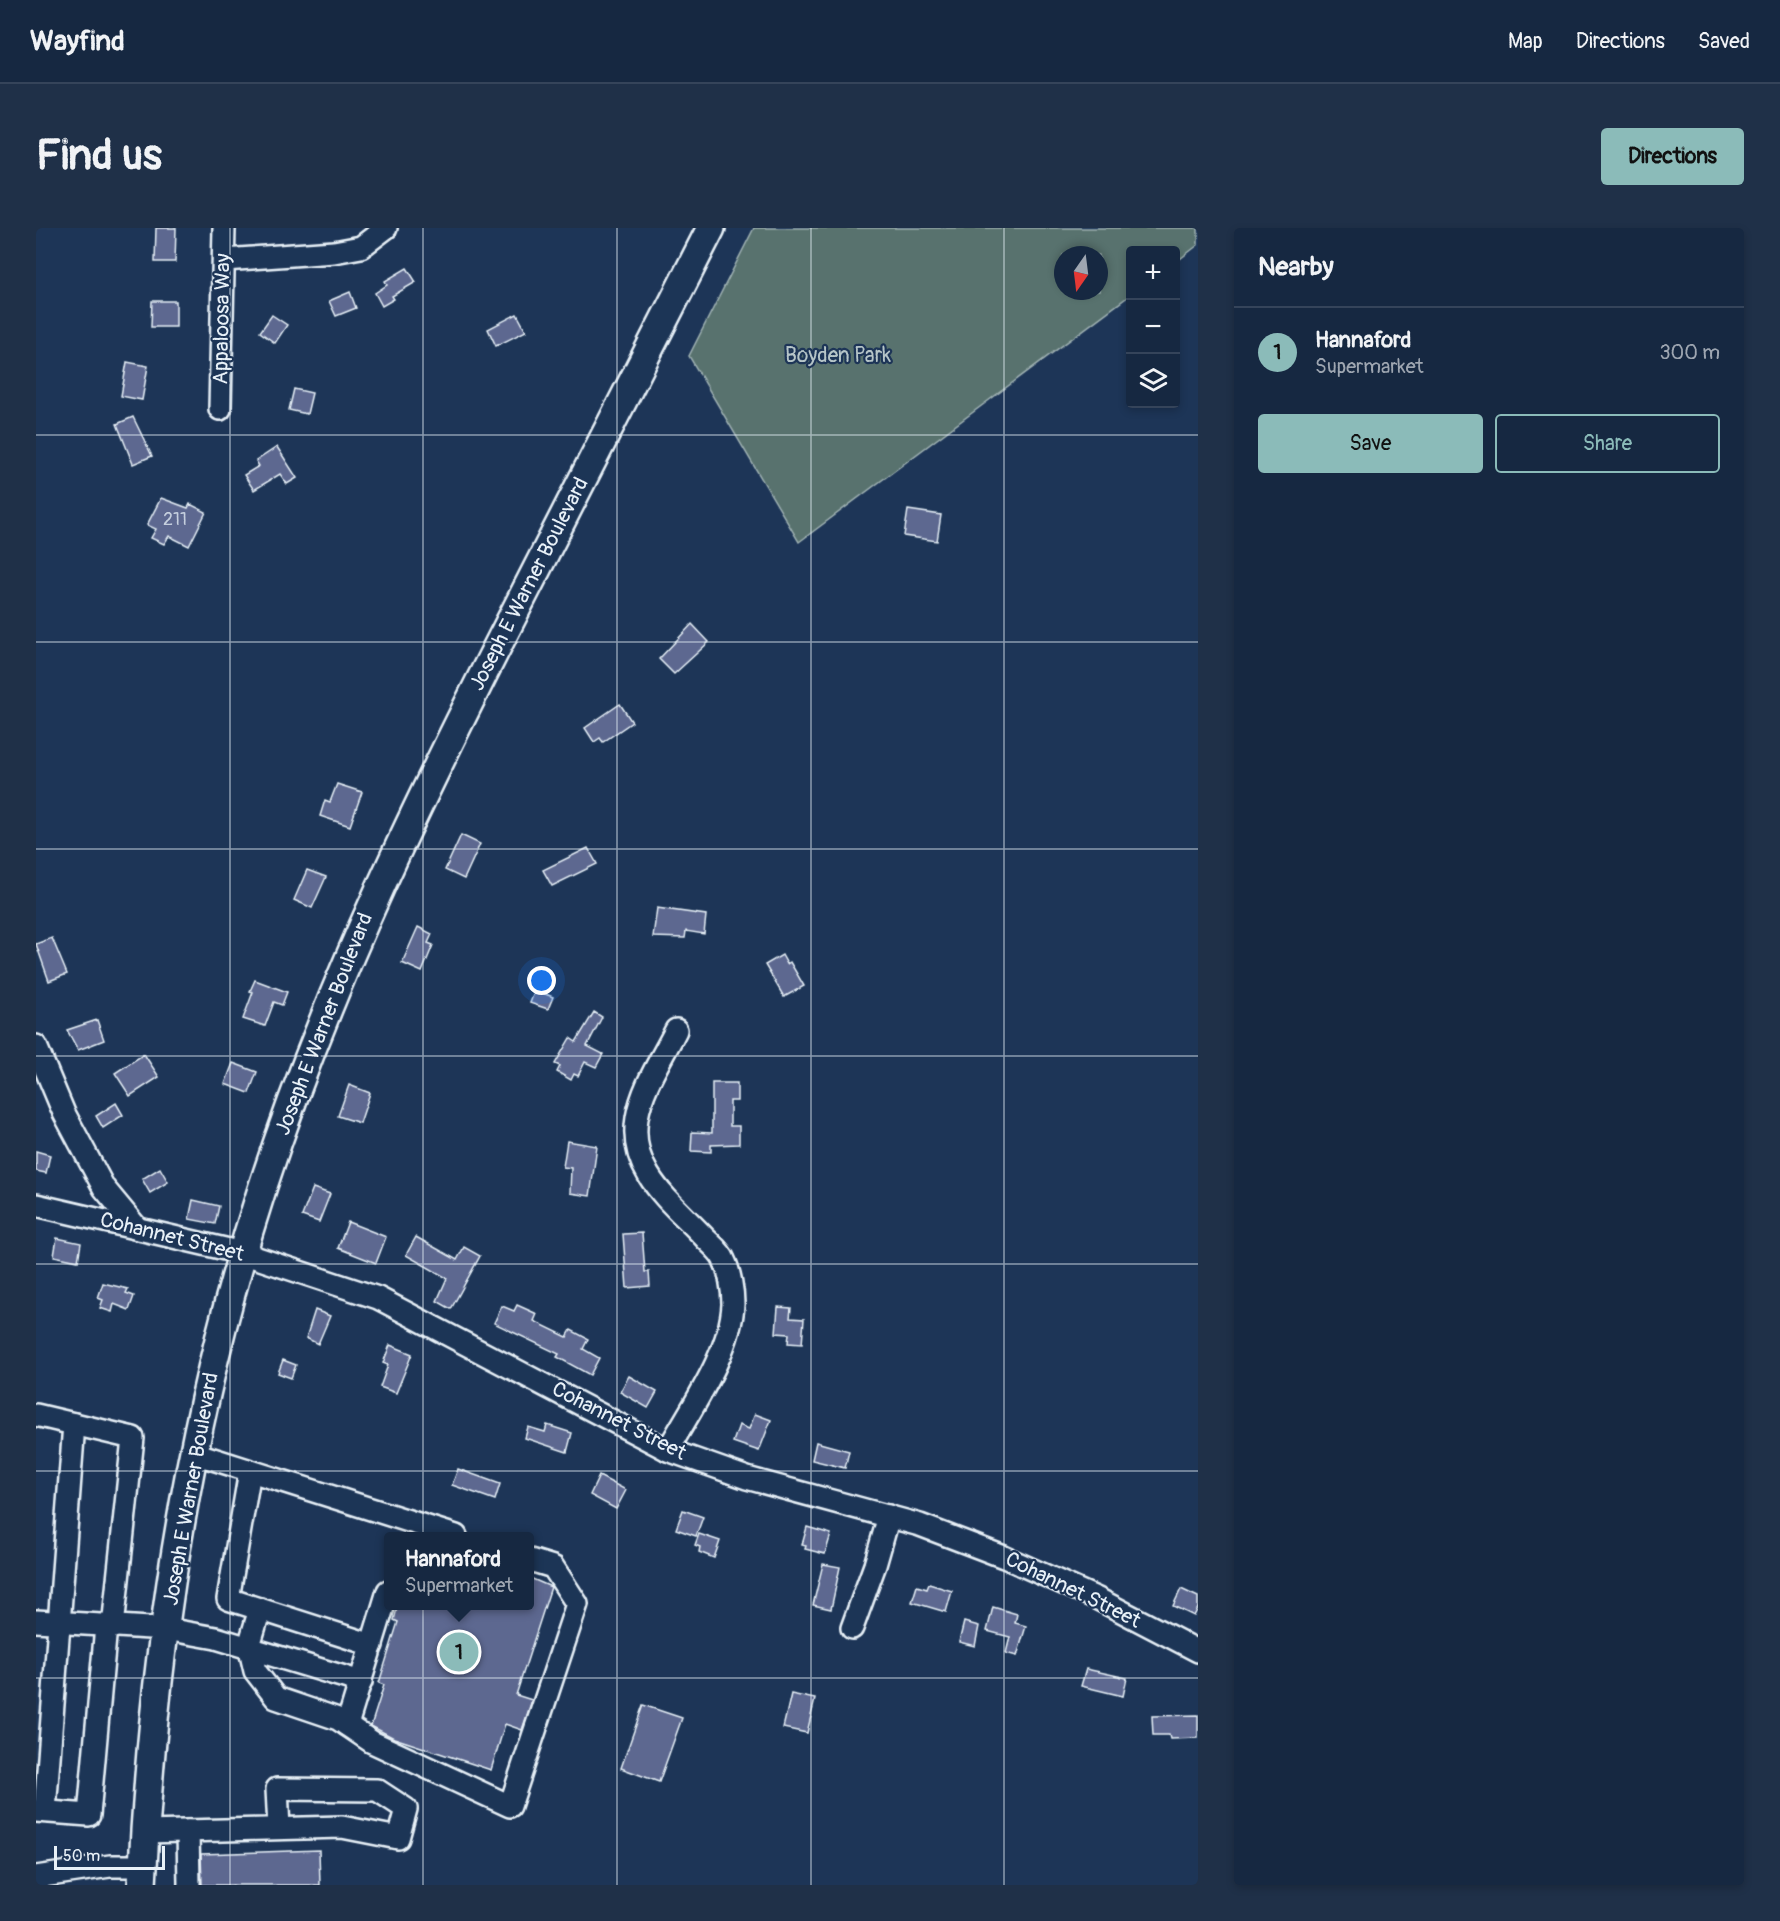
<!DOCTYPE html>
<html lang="en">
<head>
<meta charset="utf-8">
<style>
	:root { --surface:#162841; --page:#1f3048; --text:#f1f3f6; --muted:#9ea6b1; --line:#35445a; --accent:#8bbbb9 }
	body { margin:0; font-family:Pangolin,sans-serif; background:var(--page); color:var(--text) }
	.controls { position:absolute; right:18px; top:18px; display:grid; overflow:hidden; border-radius:6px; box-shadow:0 3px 9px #0003 }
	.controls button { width:54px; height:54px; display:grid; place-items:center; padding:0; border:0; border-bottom:2px solid var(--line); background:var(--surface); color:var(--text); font:30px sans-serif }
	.compass { position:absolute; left:1018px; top:18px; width:54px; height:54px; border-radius:50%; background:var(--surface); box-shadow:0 3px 9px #0003; rotate:194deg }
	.scale { position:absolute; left:18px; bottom:15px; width:111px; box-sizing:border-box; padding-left:6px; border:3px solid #e8f1f8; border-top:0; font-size:16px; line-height:21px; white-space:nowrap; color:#e8f1f8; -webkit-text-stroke:4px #1d3557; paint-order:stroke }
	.you { position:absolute; left:506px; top:753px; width:21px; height:21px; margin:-15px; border:4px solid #fff; border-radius:50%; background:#1a73e8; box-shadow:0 0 0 9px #1a73e833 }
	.badge { display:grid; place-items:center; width:39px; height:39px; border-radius:50%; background:var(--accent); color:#111; font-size:20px; font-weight:700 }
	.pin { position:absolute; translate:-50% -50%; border:3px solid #fff; box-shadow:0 2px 6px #0006 }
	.popup { position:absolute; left:348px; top:1304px; width:150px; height:78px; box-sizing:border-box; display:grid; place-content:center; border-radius:6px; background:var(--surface); filter:drop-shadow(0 2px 4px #0005); font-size:20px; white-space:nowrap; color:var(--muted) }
	.popup b { font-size:22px; color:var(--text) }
	.popup::after { content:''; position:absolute; left:50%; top:100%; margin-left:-12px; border:12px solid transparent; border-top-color:var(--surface) }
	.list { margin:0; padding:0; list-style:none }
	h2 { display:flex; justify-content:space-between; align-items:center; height:78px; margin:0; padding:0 24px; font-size:26px }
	h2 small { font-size:20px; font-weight:400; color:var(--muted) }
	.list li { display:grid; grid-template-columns:39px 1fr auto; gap:18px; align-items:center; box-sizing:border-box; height:90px; padding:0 24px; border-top:2px solid var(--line) }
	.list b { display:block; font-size:22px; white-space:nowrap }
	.list p { margin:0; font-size:20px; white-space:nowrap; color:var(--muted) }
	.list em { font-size:20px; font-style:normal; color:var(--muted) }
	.actions { display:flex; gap:12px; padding:18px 24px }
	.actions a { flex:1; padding:14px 0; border:2px solid var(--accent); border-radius:6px; text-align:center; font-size:21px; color:var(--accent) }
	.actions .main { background:var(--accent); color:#111 }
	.icon { flex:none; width:33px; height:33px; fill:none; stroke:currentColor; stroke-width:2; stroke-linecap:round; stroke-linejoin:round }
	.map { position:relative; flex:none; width:1162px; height:1657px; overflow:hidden; border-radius:6px }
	header { display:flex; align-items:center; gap:36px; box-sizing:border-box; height:84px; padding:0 30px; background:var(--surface); border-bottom:2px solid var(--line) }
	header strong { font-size:28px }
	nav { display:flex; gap:33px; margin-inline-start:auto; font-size:21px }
	.intro { display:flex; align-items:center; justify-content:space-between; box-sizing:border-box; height:144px; padding:0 36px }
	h1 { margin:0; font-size:42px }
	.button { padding:15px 27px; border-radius:6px; background:var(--accent); color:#111; font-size:21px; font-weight:700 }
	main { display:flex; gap:36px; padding:0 36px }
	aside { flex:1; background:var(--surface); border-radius:6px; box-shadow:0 3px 9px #0003 }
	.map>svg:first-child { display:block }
	.green { fill:#58726e; stroke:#a0b2b3; stroke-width:1.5; fill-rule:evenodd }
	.building { fill:#5d6890; stroke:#e8f1f8; stroke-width:1.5 }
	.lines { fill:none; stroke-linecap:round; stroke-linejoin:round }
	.minor-casing { stroke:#e8f1f8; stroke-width:26 }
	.major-casing { stroke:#e8f1f8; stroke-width:32 }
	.minor { stroke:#1d3557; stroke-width:21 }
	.major { stroke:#1d3557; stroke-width:27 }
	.grid { fill:none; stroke:#e8f1f8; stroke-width:1.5; stroke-opacity:0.55 }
	.labels { text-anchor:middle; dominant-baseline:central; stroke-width:4.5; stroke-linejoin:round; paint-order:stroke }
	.number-label { font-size:18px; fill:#c5cfde }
	.street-label { font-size:21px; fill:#e8f1f8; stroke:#1d3557 }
	.park-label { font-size:21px; fill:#b6c5c8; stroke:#1d3557 }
</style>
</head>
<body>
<header>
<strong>Wayfind</strong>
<nav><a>Map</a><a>Directions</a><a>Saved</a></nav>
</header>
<div class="intro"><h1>Find us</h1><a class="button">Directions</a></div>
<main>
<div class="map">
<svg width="1162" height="1657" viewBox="0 0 1162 1657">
	<rect width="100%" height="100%" fill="#1d3557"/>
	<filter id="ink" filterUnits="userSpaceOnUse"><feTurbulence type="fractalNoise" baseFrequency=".0167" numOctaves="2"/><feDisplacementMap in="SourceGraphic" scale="12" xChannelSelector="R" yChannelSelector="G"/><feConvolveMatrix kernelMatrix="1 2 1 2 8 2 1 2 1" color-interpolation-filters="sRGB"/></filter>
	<g filter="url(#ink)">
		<path class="green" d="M 718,0 L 1162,0 L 1162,17 L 1140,34 L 1140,22 L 1094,22 L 1094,67 L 763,314 L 653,128 ZM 1027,27 L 1063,27 L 1063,63 L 1027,63 Z"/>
		<g class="building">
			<polygon points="120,0 140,0 139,34 119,34"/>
			<polygon points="371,40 380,54 356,68 358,71 346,78 339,65 351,57 349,53"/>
			<polygon points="314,64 320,80 300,88 293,73"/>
			<polygon points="116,73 140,73 140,99 115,99"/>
			<polygon points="481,86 490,103 460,118 452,101"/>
			<polygon points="236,87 251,97 239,115 224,104"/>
			<polygon points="91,134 112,138 106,172 85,168"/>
			<polygon points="258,161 276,165 271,186 253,182"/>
			<polygon points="97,189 116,228 97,236 81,196"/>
			<polygon points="241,219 261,250 251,256 244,246 218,262 208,247 223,238 220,233"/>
			<polygon points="125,270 152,280 154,276 170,284 153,318 133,308 128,316 115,310 120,301 111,297"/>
			<polygon points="872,282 905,287 901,313 868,308"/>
			<polygon points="656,396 673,414 638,446 623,431"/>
			<polygon points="584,476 596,494 567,514 564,510 558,514 549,500"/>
			<polygon points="301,556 326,564 314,598 284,588 289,572 294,574"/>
			<polygon points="425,607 444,616 428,651 409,642"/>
			<polygon points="552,620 561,636 516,658 507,642"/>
			<polygon points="271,642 290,649 276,680 258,672"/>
			<polygon points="621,680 670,687 668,706 650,703 649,710 617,709"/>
			<polygon points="382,699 396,706 392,715 397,717 386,744 366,735"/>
			<polygon points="16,710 31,746 13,753 0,716"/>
			<polygon points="746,727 751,736 754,734 768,758 748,769 729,737"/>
			<polygon points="219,752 251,764 246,777 238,774 229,798 207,791 217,764 214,763"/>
			<polygon points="499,762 517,769 512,781 494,775"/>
			<polygon points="558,784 566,789 551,818 567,826 560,839 549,834 542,848 538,846 535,852 521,844 524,838 519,836 534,810 540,814"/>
			<polygon points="61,792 68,812 42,822 31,802"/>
			<polygon points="108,826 123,849 94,868 79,845"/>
			<polygon points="197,835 221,844 213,865 189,856"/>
			<polygon points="676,855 701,855 701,873 694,873 694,898 703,898 703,916 675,917 675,924 655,923 656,904 676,905"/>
			<polygon points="313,857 334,865 324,895 302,888"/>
			<polygon points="80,875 87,887 67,900 60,888"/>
			<polygon points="531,913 561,918 554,968 534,965 535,940 527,939"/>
			<polygon points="0,923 14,927 10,945 0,943"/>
			<polygon points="124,940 132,954 114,965 106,951"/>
			<polygon points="277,960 294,966 283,994 266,988"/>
			<polygon points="157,972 183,978 179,996 153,991"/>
			<polygon points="312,994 350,1009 340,1035 302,1020"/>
			<polygon points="606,1005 609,1044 613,1044 614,1058 591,1060 587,1006"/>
			<polygon points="380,1009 421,1032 428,1019 444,1028 415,1081 401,1073 411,1050 370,1027"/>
			<polygon points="21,1010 45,1015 42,1033 18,1028"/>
			<polygon points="67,1055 92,1061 90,1065 98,1068 93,1082 78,1076 76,1084 64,1080 67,1072 62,1070"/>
			<polygon points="481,1077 501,1086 498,1093 531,1109 535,1102 552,1111 547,1121 563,1130 554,1147 521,1129 523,1126 458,1095 466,1078 478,1083"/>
			<polygon points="742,1079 755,1080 754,1090 768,1091 766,1116 752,1115 753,1106 740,1105"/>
			<polygon points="279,1082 294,1088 282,1116 270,1110"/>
			<polygon points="354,1117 376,1126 360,1165 344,1159 352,1137 347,1135"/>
			<polygon points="247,1132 260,1137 255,1150 242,1145"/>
			<polygon points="593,1148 621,1164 612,1180 584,1164"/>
			<polygon points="719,1186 735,1192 723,1223 697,1214 703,1197 713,1201"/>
			<polygon points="511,1197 536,1205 531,1224 489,1210 492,1199 509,1204"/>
			<polygon points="780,1214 813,1223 809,1240 776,1232"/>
			<polygon points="422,1241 464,1256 459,1272 416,1257"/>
			<polygon points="563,1248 590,1262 580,1281 554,1267"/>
			<polygon points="647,1282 667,1289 660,1308 640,1301"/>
			<polygon points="771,1299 795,1306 789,1326 769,1321 770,1318 766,1317"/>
			<polygon points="663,1306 684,1313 678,1330 663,1324 664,1319 659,1317"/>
			<polygon points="787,1336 804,1339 795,1381 777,1377"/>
			<polygon points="494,1350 515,1359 480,1467 496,1472 486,1502 469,1496 455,1542 358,1510 335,1498 348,1457 343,1455 362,1394 358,1392 362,1377 494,1377"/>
			<polygon points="893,1356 916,1363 910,1384 876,1374 881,1358 891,1361"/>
			<polygon points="1145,1361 1162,1369 1162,1380 1158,1388 1137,1378"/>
			<polygon points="957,1379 981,1386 979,1395 990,1398 981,1428 970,1425 974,1409 951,1403"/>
			<polygon points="928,1394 943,1398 939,1418 923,1414"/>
			<polygon points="1050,1441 1091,1450 1087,1468 1045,1458"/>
			<polygon points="755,1466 779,1471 771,1505 747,1500"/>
			<polygon points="607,1477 646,1490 623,1554 585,1540"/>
			<polygon points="1162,1487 1162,1510 1134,1511 1133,1507 1117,1507 1116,1488"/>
			<polygon points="283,1622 284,1657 166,1657 165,1626"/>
		</g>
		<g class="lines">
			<defs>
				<g id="minor">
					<polyline points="188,32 298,24 325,19 350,0"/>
					<polyline points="184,181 188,0"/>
					<polyline points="0,818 28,885 68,960 102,1001"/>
					<polyline points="0,977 206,1025 342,1070 632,1222 711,1250 884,1297 968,1329 1060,1370 1162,1423"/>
					<polyline points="0,1187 97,1210 77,1399"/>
					<path d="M 632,1222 C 655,1180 695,1124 697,1076 C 697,1063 694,1044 688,1032 C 685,1024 676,1017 670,1011 C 637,975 592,945 601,890 C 606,859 626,830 640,802"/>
					<polyline points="158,1225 420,1308"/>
					<polyline points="214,1243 192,1371 336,1417"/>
					<polyline points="224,1381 213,1418 219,1443 240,1470 302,1491 336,1514 474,1578 541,1376 517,1339 494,1332"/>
					<polyline points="0,1393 130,1401 180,1410 325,1454"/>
					<polyline points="816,1400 839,1337 853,1288"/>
					<polyline points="311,1497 352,1363"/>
					<polyline points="0,1583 53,1587 70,1398"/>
					<polyline points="9,1583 38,1196"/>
					<polyline points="152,1603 153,1657"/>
					<polyline points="109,1604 306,1599 362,1610 370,1581 341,1562 241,1561 243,1600"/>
					<polyline points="0,1649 74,1638 107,1638"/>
				</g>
				<path id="major" d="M 106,1657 C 117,1421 154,1183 227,958 C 293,754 387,563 485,372 C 548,248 612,124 675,0"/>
			</defs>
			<use href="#minor" class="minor-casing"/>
			<use href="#major" class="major-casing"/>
			<use href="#minor" class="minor"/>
			<use href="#major" class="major"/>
		</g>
	</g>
	<path class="grid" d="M 194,0 L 194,1657M 387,0 L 387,1657M 581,0 L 581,1657M 775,0 L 775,1657M 968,0 L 968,1657M 0,207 L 1162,207M 0,414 L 1162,414M 0,621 L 1162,621M 0,828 L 1162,828M 0,1036 L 1162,1036M 0,1243 L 1162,1243M 0,1450 L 1162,1450"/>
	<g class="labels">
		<g class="number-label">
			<text x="139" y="291">211</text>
		</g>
		<g class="street-label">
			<text transform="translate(186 91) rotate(-89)">Appaloosa Way</text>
			<text transform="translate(493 356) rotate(-63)">Joseph E Warner Boulevard</text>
			<text transform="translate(288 796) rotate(-69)">Joseph E Warner Boulevard</text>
			<text transform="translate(136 1009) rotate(14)">Cohannet Street</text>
			<text transform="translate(583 1193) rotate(27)">Cohannet Street</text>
			<text transform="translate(155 1261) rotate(-80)">Joseph E Warner Boulevard</text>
			<text transform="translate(1037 1362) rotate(26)">Cohannet Street</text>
		</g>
		<g class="park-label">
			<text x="802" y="127">Boyden Park</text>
		</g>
	</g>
</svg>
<div class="controls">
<button>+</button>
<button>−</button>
<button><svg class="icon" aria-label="layers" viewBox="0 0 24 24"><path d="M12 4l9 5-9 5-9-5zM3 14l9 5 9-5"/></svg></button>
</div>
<svg class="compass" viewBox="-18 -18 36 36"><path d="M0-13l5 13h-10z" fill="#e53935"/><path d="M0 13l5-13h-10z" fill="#9ea6b1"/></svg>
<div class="scale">50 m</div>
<div class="you"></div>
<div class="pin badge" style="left:423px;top:1424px">1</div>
<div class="popup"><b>Hannaford</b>Supermarket</div>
</div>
<aside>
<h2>Nearby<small></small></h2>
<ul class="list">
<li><span class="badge">1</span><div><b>Hannaford</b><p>Supermarket</p></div><em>300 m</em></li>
</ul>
<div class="actions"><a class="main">Save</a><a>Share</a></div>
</aside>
</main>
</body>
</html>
